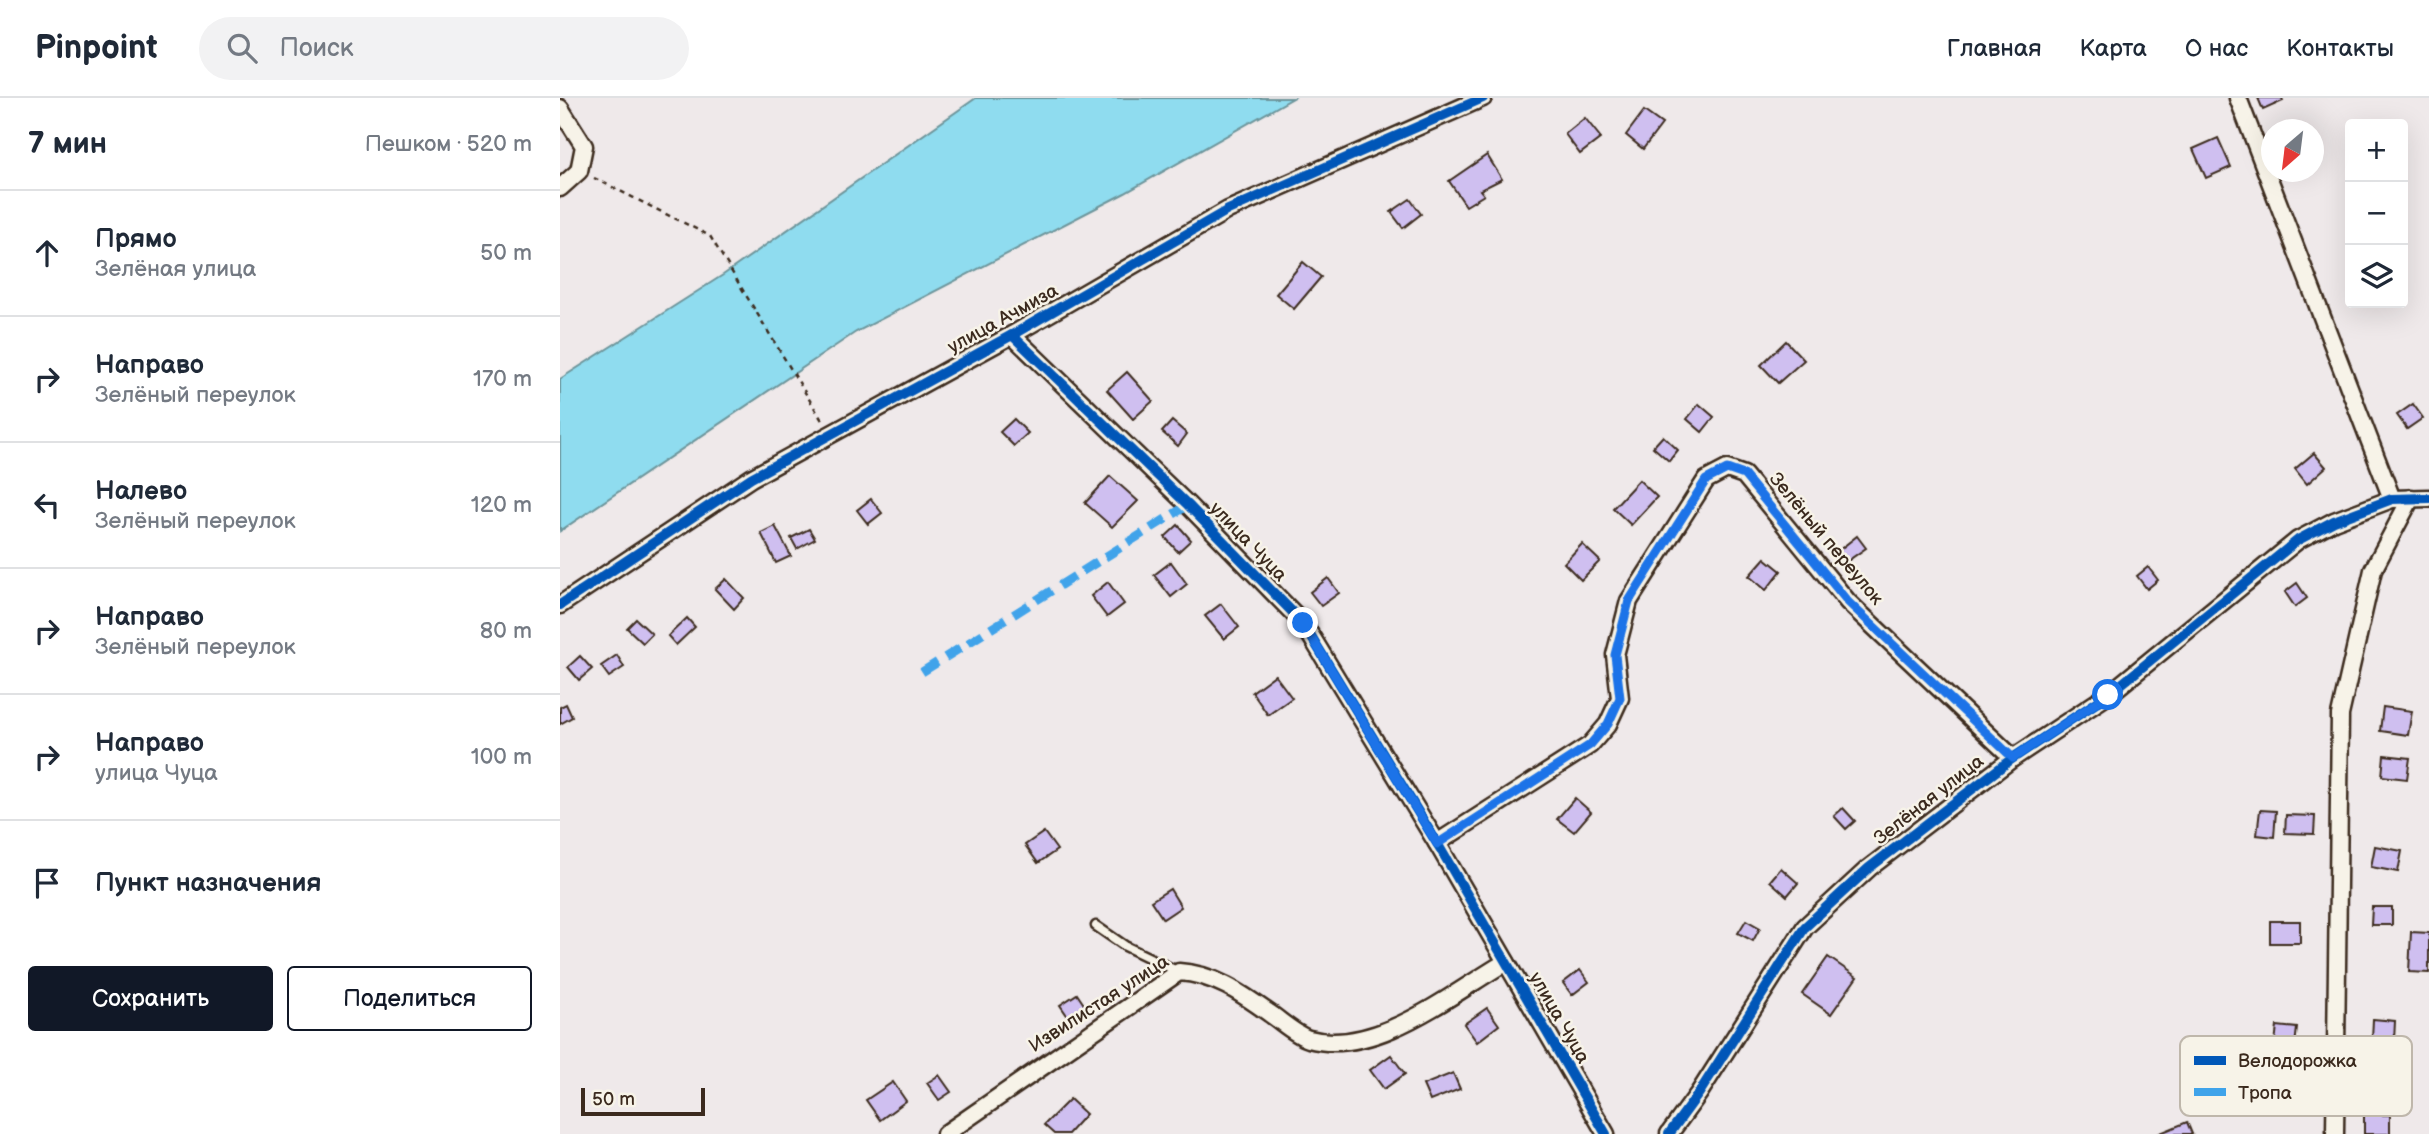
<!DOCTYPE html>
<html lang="ru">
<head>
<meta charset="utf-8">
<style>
	:root { --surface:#fff; --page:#f2f2f3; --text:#1f2937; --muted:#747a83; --line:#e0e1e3; --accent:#111827 }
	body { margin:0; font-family:"Balsamiq Sans",sans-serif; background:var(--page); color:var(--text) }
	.controls { position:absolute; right:21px; top:21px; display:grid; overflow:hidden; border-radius:7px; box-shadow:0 7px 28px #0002 }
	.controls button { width:63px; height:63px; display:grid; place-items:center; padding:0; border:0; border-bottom:2px solid var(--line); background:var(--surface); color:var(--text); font:35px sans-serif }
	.compass { position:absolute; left:1701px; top:21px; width:63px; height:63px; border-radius:50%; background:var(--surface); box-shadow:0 7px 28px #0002; rotate:208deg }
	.scale { position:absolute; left:21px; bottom:18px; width:124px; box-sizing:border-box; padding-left:7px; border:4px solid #3b2a1e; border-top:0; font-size:19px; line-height:24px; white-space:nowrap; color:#3b2a1e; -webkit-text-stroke:5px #f7f3e8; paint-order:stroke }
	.stop { position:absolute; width:21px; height:21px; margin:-16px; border:5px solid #1a73e8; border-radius:50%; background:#fff }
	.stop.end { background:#1a73e8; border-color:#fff; box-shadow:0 2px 7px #0008 }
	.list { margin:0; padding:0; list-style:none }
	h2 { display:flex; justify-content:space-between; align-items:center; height:91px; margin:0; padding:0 28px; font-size:30px }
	h2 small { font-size:23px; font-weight:400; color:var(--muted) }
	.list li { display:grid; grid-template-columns:46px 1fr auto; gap:21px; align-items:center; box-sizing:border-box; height:126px; padding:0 28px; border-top:2px solid var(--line) }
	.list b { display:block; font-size:26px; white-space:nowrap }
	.list p { margin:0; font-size:23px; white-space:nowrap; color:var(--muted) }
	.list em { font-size:23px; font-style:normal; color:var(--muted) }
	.actions { display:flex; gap:14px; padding:21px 28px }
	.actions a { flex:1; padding:16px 0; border:2px solid var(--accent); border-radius:7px; text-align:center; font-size:24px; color:var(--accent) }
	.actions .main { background:var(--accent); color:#fff }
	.icon { flex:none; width:38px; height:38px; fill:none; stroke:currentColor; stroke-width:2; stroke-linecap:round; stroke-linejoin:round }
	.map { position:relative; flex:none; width:1869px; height:1036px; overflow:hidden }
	header { display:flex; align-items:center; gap:42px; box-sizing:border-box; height:98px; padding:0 35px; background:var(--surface); border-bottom:2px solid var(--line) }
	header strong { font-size:33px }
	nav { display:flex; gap:38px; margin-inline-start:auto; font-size:24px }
	.search { width:490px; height:63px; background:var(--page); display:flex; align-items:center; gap:18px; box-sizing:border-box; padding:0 24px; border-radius:38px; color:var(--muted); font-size:26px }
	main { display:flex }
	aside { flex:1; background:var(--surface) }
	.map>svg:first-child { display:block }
	.water { fill:#8fdcef; stroke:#6d959b; stroke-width:2 }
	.building { fill:#cfbff0; stroke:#3b2a1e; stroke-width:2 }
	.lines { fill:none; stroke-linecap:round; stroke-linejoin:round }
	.service-casing { stroke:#3b2a1e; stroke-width:13 }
	.minor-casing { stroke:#3b2a1e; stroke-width:21 }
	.path { stroke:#3b2a1e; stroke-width:2.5; stroke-dasharray:5 5; stroke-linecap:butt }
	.service { stroke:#f7f3e8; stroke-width:8 }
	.minor { stroke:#f7f3e8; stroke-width:16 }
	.quiet { stroke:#3fa3ea; stroke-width:9; stroke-dasharray:18 9; stroke-linecap:butt }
	.cycleway-casing { stroke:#f7f3e8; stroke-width:15 }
	.cycleway { stroke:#0057b8; stroke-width:10 }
	.route { stroke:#1a73e8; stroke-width:9 }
	.labels { text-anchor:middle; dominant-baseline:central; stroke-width:5; stroke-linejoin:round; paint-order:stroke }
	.street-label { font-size:19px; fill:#3b2a1e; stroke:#f7f3e8 }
	.key { fill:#f7f3e8; stroke:#bfb7ab; stroke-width:2 }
	.key-label { font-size:19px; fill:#3b2a1e }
</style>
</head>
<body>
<header>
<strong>Pinpoint</strong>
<div class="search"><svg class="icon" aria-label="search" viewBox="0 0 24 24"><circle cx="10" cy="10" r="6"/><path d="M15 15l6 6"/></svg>Поиск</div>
<nav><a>Главная</a><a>Карта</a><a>О нас</a><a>Контакты</a></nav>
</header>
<main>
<aside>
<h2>7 мин<small>Пешком · 520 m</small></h2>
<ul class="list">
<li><svg class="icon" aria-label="ahead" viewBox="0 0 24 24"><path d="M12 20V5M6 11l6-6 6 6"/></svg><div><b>Прямо</b><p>Зелёная улица</p></div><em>50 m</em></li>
<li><svg class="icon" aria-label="right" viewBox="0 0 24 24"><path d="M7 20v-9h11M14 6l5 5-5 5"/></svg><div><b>Направо</b><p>Зелёный переулок</p></div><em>170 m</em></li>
<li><svg class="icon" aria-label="left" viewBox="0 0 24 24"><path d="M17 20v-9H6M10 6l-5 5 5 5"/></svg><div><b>Налево</b><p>Зелёный переулок</p></div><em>120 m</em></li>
<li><svg class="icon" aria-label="right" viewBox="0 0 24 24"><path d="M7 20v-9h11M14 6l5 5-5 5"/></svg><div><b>Направо</b><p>Зелёный переулок</p></div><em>80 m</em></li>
<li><svg class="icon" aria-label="right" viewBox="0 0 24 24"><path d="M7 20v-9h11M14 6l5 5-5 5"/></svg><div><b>Направо</b><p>улица Чуца</p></div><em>100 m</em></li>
<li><svg class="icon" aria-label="arrive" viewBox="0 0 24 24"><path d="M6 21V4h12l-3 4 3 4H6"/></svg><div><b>Пункт назначения</b></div></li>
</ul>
<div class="actions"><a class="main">Сохранить</a><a>Поделиться</a></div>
</aside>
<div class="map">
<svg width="1869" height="1036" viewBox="0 0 1869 1036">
	<rect width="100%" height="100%" fill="#efe9ea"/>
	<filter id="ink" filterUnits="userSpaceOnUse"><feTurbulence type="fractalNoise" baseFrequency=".0143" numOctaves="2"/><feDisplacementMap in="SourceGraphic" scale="14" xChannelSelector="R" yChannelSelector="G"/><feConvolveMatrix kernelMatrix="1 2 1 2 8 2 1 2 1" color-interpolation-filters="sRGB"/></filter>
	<g filter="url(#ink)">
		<polygon class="water" points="416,0 733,0 565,95 296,234 0,433 0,281 163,177"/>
		<g class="building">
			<polygon points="1698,0 1722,0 1723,3 1703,12"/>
			<polygon points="1084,13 1102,26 1083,51 1066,37"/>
			<polygon points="1025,20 1041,40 1020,56 1005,36"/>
			<polygon points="1658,40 1671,69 1646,80 1633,51"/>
			<polygon points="927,57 942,81 920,92 924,97 906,108 889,83"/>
			<polygon points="850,101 861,116 843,130 831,114"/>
			<polygon points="743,164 761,179 734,211 716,196"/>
			<polygon points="1226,243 1244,262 1218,285 1201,267"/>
			<polygon points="567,274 593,303 573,321 547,292"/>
			<polygon points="1139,306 1154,319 1142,334 1127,321"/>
			<polygon points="1853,306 1863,320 1847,331 1837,317"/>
			<polygon points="454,321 468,335 454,348 440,334"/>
			<polygon points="612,323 627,336 618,348 602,334"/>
			<polygon points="1103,338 1118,352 1109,363 1093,349"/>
			<polygon points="1754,355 1766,369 1747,386 1735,371"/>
			<polygon points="550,378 578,403 552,429 525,405"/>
			<polygon points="1079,382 1097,399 1071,427 1053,410"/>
			<polygon points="311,401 322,415 308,426 297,412"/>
			<polygon points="618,427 631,442 618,454 605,439"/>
			<polygon points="215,428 231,458 216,465 201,435"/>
			<polygon points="249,431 255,441 237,451 231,440"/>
			<polygon points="1297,438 1306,450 1286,464 1278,453"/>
			<polygon points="1022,446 1040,463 1021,482 1004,465"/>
			<polygon points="1205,460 1221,473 1206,492 1189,478"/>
			<polygon points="611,464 627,486 611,499 594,477"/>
			<polygon points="1588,469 1598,482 1587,491 1577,478"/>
			<polygon points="768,480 779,495 761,508 750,494"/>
			<polygon points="166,481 184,500 174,511 155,491"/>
			<polygon points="548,484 564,506 547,519 531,498"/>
			<polygon points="1737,485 1747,500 1735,509 1725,494"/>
			<polygon points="661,506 679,529 664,541 645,518"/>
			<polygon points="127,520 135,529 116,547 108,538"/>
			<polygon points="76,521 92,536 83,545 67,530"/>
			<polygon points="57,557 64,569 49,579 41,568"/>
			<polygon points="20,558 32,571 19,582 8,569"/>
			<polygon points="715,577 732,600 708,617 692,594"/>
			<polygon points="6,606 12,619 0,626 0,609"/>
			<polygon points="1823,609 1852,613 1848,637 1820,633"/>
			<polygon points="1824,657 1850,660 1847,681 1822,678"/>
			<polygon points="1015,700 1031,714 1014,734 997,721"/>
			<polygon points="1283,710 1295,723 1286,731 1274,718"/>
			<polygon points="1700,712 1716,713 1714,739 1697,737"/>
			<polygon points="1726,717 1755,718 1754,736 1725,735"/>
			<polygon points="484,734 497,752 478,765 465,747"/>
			<polygon points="1815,748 1842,753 1838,774 1811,769"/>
			<polygon points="1221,770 1238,785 1227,798 1210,783"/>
			<polygon points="610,791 621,809 603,821 591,803"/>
			<polygon points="1812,809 1832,809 1832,827 1811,827"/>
			<polygon points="1186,822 1200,830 1193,843 1178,835"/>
			<rect x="1710" y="823" width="30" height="22"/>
			<polygon points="1851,834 1869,835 1869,875 1849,874"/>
			<polygon points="1268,859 1297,879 1271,916 1242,896"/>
			<polygon points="1020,872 1029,884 1012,897 1003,885"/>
			<polygon points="517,896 527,911 511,923 500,907"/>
			<polygon points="927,910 939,927 917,944 904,926"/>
			<polygon points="1813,921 1835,923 1834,943 1812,942"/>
			<polygon points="1717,928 1737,930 1735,947 1715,945"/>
			<polygon points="831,957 845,976 824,991 810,972"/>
			<polygon points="893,975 900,991 870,1003 863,987"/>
			<polygon points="379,977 391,994 379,1002 367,985"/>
			<polygon points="333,984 346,1003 320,1022 306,1002"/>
			<polygon points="510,1001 526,1016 508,1036 494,1036 484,1027"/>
			<rect x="1804" y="1017" width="26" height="19"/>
			<polygon points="1627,1024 1632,1036 1598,1036"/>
		</g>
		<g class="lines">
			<defs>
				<polyline id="service" points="536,828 565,848 619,874"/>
				<g id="minor">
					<polyline points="1678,0 1832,401"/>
					<polyline points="0,10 24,48 19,73 0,90"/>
					<polyline points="452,237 628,407 743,525 877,745 1046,1036"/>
					<polyline points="0,507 191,380 452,237 668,112 923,0"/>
					<polyline points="877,745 1030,647 1048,626 1060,600 1055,557 1069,503 1146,382 1167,371 1184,377 1288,504 1453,660"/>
					<path d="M 385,1036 L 619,874 C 654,876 681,895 709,915 C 721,923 736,937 749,941 C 815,959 891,896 946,864"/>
					<polyline points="1109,1036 1139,995 1245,829 1309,770 1453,660 1548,597 1738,442 1774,423 1832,401 1869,400"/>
					<polyline points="1775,1036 1780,617 1813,472 1851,400"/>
				</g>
			</defs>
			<use href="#service" class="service-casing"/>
			<use href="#minor" class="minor-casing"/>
			<polyline class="path" points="34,80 150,138 263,324"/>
			<use href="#service" class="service"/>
			<use href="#minor" class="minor"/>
			<polyline class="quiet" points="362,574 628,407"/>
			<defs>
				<g id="cycleway">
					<polyline points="452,237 628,407 743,525 877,745 1046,1036"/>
					<polyline points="0,507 191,380 452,237 668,112 923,0"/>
					<polyline points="1109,1036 1139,995 1245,829 1309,770 1453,660 1548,597 1738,442 1774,423 1832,401 1869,400"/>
				</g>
			</defs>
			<use href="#cycleway" class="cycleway-casing"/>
			<use href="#cycleway" class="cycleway"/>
		</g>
	</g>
	<g class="lines" filter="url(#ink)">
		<polyline class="route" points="743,525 877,746 1030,647 1048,626 1060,600 1055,557 1069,503 1146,382 1167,371 1184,377 1288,504 1453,660 1548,597"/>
	</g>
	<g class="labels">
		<g class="street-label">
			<text transform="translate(443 221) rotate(-29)">улица Ачмиза</text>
			<text transform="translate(1266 441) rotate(50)">Зелёный переулок</text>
			<text transform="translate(688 444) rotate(46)">улица Чуца</text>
			<text transform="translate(1369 702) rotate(-38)">Зелёная улица</text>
			<text transform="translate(539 906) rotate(-33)">Извилистая улица</text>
			<text transform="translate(999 920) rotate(60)">улица Чуца</text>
		</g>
	</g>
	<rect x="1620" y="938" width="232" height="80" rx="10" class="key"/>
	<rect x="1634" y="958" width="32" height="9" fill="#0057b8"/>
	<rect x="1634" y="990" width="32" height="8" fill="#3fa3ea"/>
	<g class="key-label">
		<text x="1678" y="969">Велодорожка</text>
		<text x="1678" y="1001">Тропа</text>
	</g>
</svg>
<div class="controls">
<button>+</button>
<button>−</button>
<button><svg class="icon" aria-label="layers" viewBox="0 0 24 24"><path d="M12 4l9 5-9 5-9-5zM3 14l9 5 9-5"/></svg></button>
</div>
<svg class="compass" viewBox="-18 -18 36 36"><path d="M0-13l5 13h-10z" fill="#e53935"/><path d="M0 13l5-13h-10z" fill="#747a83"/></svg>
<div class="scale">50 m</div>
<div class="stop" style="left:1548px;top:597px"></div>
<div class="stop end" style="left:743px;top:525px"></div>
</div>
</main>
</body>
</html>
